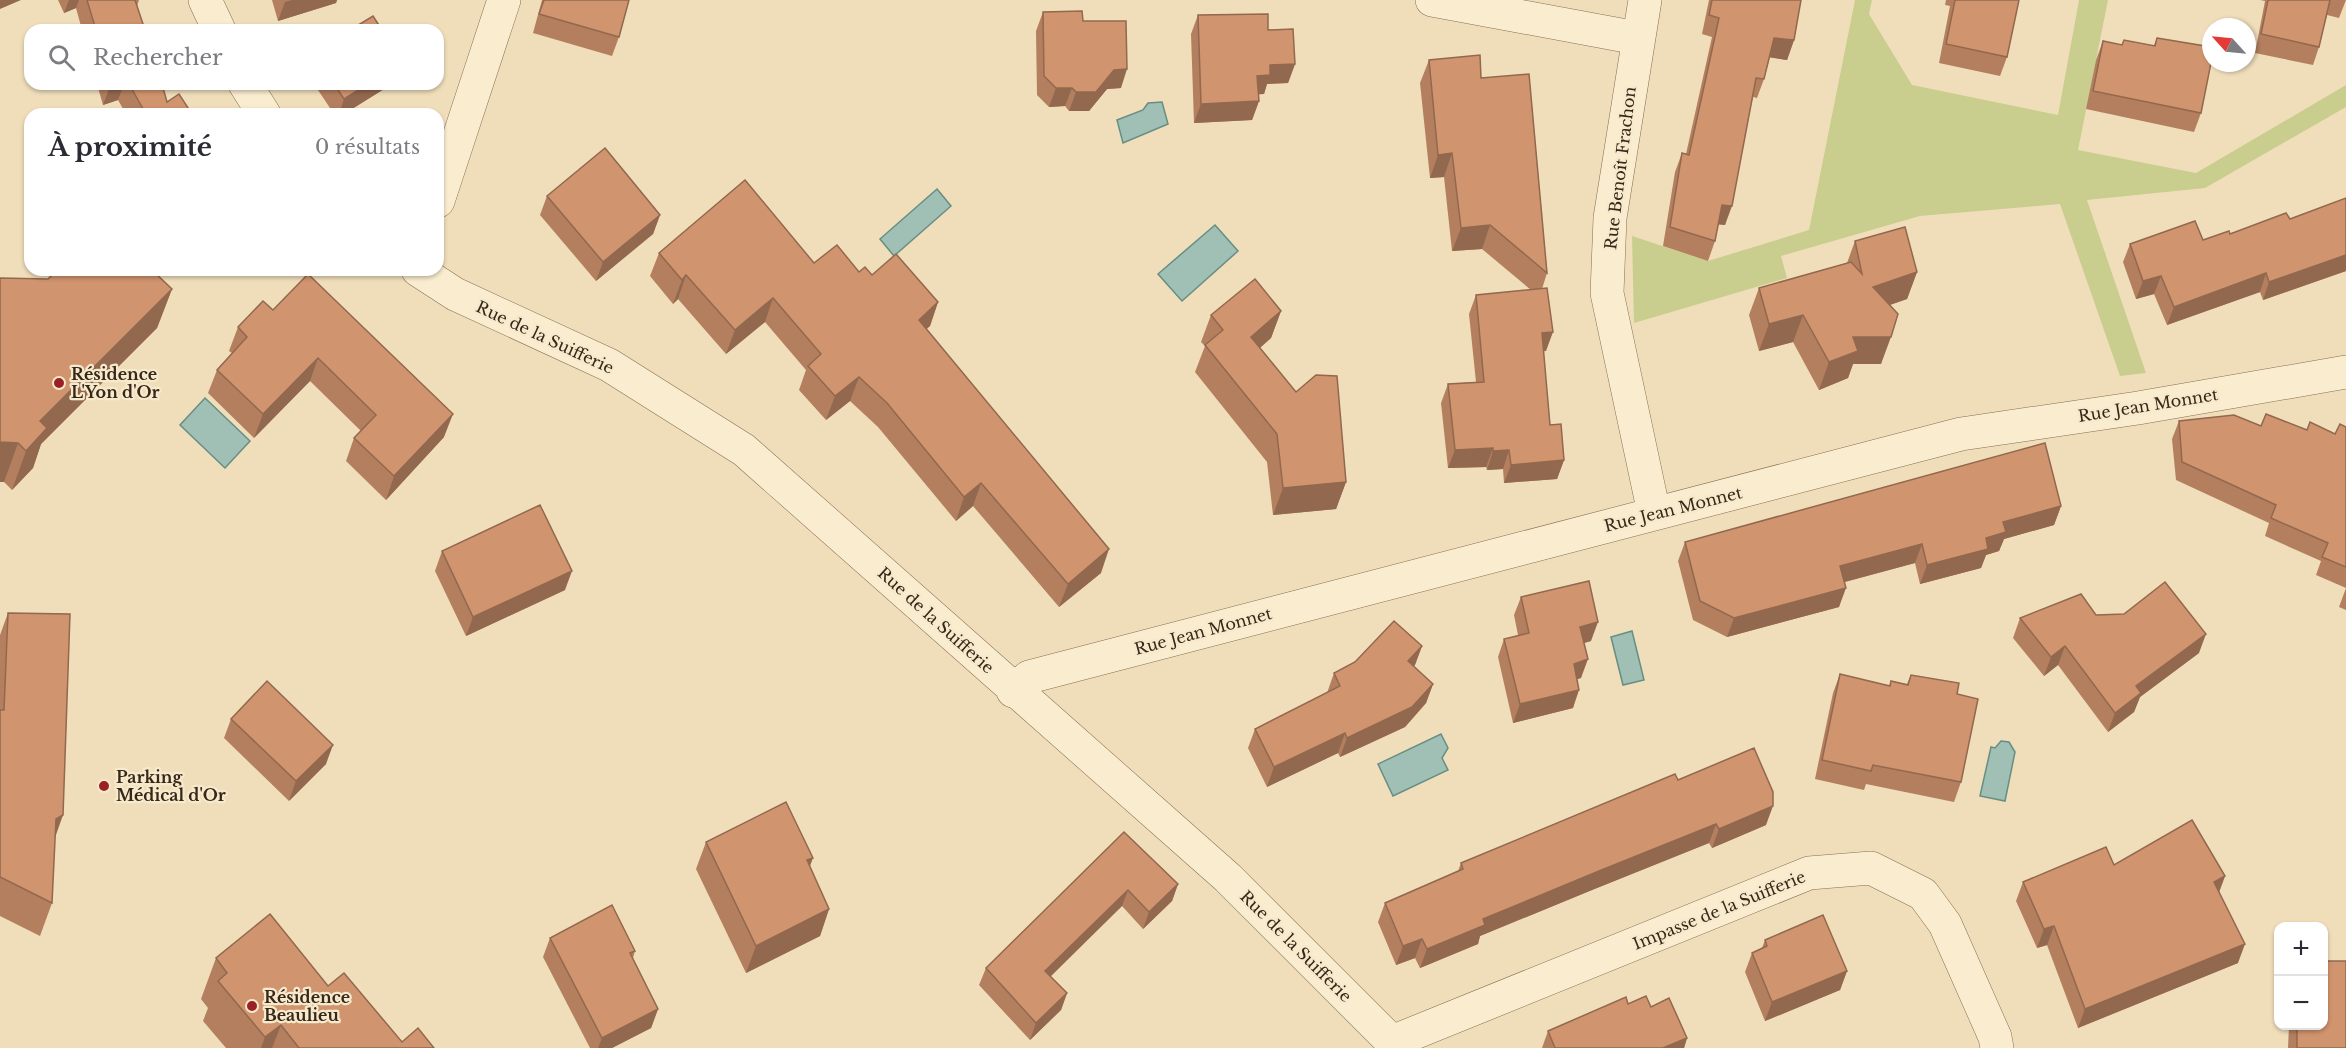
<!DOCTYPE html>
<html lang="fr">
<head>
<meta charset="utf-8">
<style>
	:root { --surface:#fff; --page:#f2f2f3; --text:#2b2b33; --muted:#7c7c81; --line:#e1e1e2 }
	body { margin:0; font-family:"Libre Baskerville",serif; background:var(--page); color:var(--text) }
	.controls { position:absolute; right:18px; bottom:18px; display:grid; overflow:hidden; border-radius:12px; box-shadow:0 2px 4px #0004 }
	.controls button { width:54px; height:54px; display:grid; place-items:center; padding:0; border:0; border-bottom:2px solid var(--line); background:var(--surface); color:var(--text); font:30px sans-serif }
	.compass { position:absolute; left:2202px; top:18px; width:54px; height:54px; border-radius:50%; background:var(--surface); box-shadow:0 2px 4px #0004; rotate:297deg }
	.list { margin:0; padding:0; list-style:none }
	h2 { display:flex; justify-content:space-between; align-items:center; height:78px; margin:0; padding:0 24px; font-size:26px }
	h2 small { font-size:20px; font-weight:400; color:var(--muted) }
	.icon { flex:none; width:33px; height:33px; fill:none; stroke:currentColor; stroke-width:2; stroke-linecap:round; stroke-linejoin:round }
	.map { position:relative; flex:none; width:2346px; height:1048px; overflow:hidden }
	.search { position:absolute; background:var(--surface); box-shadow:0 2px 4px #0004; left:24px; top:24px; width:420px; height:66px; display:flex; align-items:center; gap:15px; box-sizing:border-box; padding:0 21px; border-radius:18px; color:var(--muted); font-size:22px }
	.panel { position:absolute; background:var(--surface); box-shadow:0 2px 4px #0004; left:24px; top:108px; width:420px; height:168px; border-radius:18px }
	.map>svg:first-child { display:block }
	.green { fill:#c9ce8f }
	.water { fill:#a0c0b5; stroke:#678e83; stroke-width:1.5 }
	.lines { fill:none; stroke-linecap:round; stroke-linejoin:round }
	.minor-casing { stroke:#886e54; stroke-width:34 }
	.minor { stroke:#faeccf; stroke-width:33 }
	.wall { fill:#b37f5f }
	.shaded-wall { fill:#92684e }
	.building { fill:#d0946f; stroke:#92684e; stroke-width:1.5 }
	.poi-dot { fill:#9a2227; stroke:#f7e9cb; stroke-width:2 }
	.labels { text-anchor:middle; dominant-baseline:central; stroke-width:4.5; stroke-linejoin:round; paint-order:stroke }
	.street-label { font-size:16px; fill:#36271a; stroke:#f7e9cb }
	.poi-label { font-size:16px; font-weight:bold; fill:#36271a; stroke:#f7e9cb; text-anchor:start }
</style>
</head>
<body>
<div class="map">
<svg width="2346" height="1048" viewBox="0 0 2346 1048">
	<rect width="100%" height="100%" fill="#f0debb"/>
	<polygon class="green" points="1855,0 1872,0 1869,14 1912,85 2058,115 2079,0 2108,0 2078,150 2196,173 2346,85 2346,107 2205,188 2087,200 2146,373 2120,376 2060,204 1920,216 1781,256 1787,278 1634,323 1632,236 1708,261 1809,230"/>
	<g class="water">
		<polygon points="1162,102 1168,124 1123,143 1117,120 1143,110 1148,103"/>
		<polygon points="937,189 951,206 894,256 880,239"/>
		<polygon points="1215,225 1238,251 1182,301 1158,274"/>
		<polygon points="205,398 250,441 225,468 180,425"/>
		<polygon points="1632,631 1644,680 1623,685 1611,637"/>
		<polygon points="1441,734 1448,748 1442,758 1448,770 1393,796 1378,764"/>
		<polygon points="2001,741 2009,742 2015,752 2005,801 1980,796 1991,747 1995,748"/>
	</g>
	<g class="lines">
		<defs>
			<g id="minor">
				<polyline points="205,0 219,30"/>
				<polyline points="1432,0 1637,38"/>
				<polyline points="1645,0 1610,218 1607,293 1654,513"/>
				<polyline points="245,84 264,114"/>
				<polyline points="438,201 504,0"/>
				<polyline points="418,270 455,294 609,365 744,450 1228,878 1398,1048"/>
				<polyline points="1013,691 1029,677 1961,434 2138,408 2346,372"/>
				<polyline points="1392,1042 1809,873 1871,868 1923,894 1945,924 1995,1037 1997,1048"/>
			</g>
		</defs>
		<use href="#minor" class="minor-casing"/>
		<use href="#minor" class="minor"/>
	</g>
	<g class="wall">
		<polygon points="58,0 139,0 137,6 145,30 82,30 76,8 64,13"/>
		<polygon points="272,0 337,0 336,3 278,21"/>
		<polygon points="542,0 629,0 619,37 612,56 533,33"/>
		<polygon points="1709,0 1801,0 1794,40 1787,60 1770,57 1764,79 1757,98 1753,97 1725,225 1718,224 1715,241 1708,261 1663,246 1675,172 1682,153 1686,154 1712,37 1702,34"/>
		<polygon points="1946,0 2019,0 2007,57 2000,76 1939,63 1950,6 1945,5"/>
		<polygon points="2260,0 2346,0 2339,18 2327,15 2319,47 2313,65 2255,53 2265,1"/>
		<polygon points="1043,12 1083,21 1121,88 1107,89 1089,111 1069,111 1065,106 1049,107 1037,95 1036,31"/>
		<polygon points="1198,15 1268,30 1295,64 1288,83 1267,84 1264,94 1258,94 1259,101 1252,120 1194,123 1191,34"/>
		<polygon points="2157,38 2201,113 2194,132 2086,109 2096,60 2103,41 2122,45 2154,45"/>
		<polygon points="1429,60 1481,78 1547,273 1542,289 1546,351 1543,351 1550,425 1564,460 1557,479 1504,483 1503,469 1487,470 1486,467 1448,468 1441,403 1448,384 1476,382 1469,314 1476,295 1531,290 1482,249 1452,251 1444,177 1430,178 1420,83"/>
		<polygon points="97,84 162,84 167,102 192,114 126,114 118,100 103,105"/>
		<polygon points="314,84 392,84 344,114 334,114"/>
		<polygon points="547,196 660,215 653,234 596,281 540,215"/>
		<polygon points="2346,198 2346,271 2263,300 2260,292 2167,325 2154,294 2136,299 2123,262 2130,244 2203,240 2290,219"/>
		<polygon points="1855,241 1917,272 1907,299 1890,305 1881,364 1853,364 1848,378 1819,390 1793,342 1759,351 1749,315 1759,288 1847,263"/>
		<polygon points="659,253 814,263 872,275 938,302 930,326 926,329 1101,573 1059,607 973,506 956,521 878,427 850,401 826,420 799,390 806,370 765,322 726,354 678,299 673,304 650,276"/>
		<polygon points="57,270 152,270 172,289 157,328 41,444 33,468 12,490 4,482 0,482 0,278 48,279"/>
		<polygon points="273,310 444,437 386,500 346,461 354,438 361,431 310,381 254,438 208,393 217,370 232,353 229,351 238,327"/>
		<polygon points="1281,311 1271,338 1260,348 1346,482 1336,509 1273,515 1267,462 1195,372 1205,346 1201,342 1211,315"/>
		<polygon points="2179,421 2261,426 2307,430 2335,434 2346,427 2346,610 2339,607 2346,588 2316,575 2321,561 2265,536 2269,523 2176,480 2172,439"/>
		<polygon points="2061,506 2054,525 2004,539 1999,551 1986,555 1981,568 1920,584 1915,563 1845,582 1839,607 1727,637 1693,620 1678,561 1685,542"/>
		<polygon points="442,551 565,590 466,636 435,571"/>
		<polygon points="1521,597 1591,641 1584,643 1581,678 1577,679 1573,708 1513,723 1498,657 1504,639 1518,635 1514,615"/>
		<polygon points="8,613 55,837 52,903 40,936 0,916 0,635"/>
		<polygon points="2096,615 2199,653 2140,697 2134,712 2108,732 2058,665 2044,676 2013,638 2020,618"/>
		<polygon points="1422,646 1414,667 1433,684 1426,703 1405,727 1340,757 1338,753 1267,787 1248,748 1255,729 1327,693 1334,673"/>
		<polygon points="1840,674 1889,686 1891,681 1907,684 1911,675 1957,694 1961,782 1954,802 1866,784 1864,790 1815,779 1833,693"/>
		<polygon points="231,719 326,764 289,801 224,738"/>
		<polygon points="1678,780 1766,825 1712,848 1709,843 1592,890 1480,936 1478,944 1420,968 1415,958 1396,965 1378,922 1385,903 1458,871 1461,863"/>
		<polygon points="1124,832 1178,884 1172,901 1143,929 1122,906 1050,976 1067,993 1061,1010 1030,1040 979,985 986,968"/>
		<polygon points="706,842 810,866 829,909 820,936 746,973 696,869"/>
		<polygon points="2114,865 2225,876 2219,892 2238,963 2078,1028 2047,945 2037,948 2016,901 2023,882"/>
		<polygon points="550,938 635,951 633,958 658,1009 651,1028 612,1048 590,1048 543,957"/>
		<polygon points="1765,940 1847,971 1840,990 1765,1021 1745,972 1752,953 1762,948"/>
		<polygon points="216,958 328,986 402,1042 434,1048 226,1048 203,1021 208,1008 201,999"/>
		<polygon points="1628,1004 1651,1007 1687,1038 1684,1048 1542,1048 1548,1031"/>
		<polygon points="2289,1026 2324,1026 2346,1048 2288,1048"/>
	</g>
	<g class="shaded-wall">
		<polygon points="0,0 21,0 0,9"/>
		<polygon points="69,0 79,0 76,8 64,13"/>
		<polygon points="292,0 337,0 336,3 278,21 285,2"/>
		<polygon points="1774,38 1794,40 1787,60 1767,57"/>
		<polygon points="1295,64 1288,83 1267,84 1264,94 1251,95 1257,76 1270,65"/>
		<polygon points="1127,69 1121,88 1107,89 1089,111 1069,111 1076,92 1114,70"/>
		<polygon points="111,84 124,84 118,100 103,105"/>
		<polygon points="368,84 392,84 344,114 339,114 344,99"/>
		<polygon points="1056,88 1072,88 1065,106 1049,107"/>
		<polygon points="1259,101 1252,120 1194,123 1201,104"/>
		<polygon points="1452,153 1444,177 1430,178 1438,155"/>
		<polygon points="1722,205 1732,206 1725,225 1715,224"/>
		<polygon points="660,215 653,234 596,281 603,262"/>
		<polygon points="1490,225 1482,249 1452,251 1461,228"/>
		<polygon points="2346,255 2346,271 2263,300 2269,282"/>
		<polygon points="1917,272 1907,299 1863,314 1873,287"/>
		<polygon points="2266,273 2260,292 2167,325 2174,307"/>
		<polygon points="686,275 678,299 673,304 682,280"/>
		<polygon points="2161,276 2154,294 2136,299 2143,281"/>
		<polygon points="172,289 157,328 41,444 33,468 12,490 26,451 40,421"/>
		<polygon points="773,298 765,322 726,354 735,330"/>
		<polygon points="938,302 930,326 910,344 919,320"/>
		<polygon points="1281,311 1271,338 1241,364 1251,337"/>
		<polygon points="1803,315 1793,342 1759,351 1769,324"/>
		<polygon points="1553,332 1546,351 1535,352 1542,333"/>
		<polygon points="1853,337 1891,337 1881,364 1853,364 1848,378 1819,390 1829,362"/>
		<polygon points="318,358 310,381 254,438 263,414"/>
		<polygon points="859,377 850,401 826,420 835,396"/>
		<polygon points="453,414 444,437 386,500 394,476"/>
		<polygon points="0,442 18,443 4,482 0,482"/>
		<polygon points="1493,448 1486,467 1448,468 1455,450"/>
		<polygon points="1509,450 1503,469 1487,470 1493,451"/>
		<polygon points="1564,460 1557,479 1504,483 1511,465"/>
		<polygon points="1346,482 1336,509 1273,515 1283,488"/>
		<polygon points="981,483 973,506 956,521 964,497"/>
		<polygon points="2061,506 2054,525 2004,539 1999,551 1986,555 1981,568 1920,584 1927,565 1986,538 2003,522"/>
		<polygon points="1922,544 1915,563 1833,585 1840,566"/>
		<polygon points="1109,549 1101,573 1059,607 1068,584"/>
		<polygon points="572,571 565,590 466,636 473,617"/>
		<polygon points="1846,588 1839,607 1727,637 1734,618"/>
		<polygon points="1598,622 1591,641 1573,646 1580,627"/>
		<polygon points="2206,634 2199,653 2140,697 2134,712 2108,732 2115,713 2136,686"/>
		<polygon points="1422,646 1415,665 1401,680 1408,661"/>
		<polygon points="2065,646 2058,665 2044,676 2051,657"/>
		<polygon points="1588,659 1581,678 1567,682 1574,664"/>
		<polygon points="1433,684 1426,703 1405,727 1340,757 1347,738"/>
		<polygon points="1579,690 1573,708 1513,723 1520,704"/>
		<polygon points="1345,733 1338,753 1267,787 1274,767"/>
		<polygon points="333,745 326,764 289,801 296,781"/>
		<polygon points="1773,806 1766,825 1712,848 1719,829"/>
		<polygon points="63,815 51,849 56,819"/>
		<polygon points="1716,824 1709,843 1592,890 1480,936 1478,944 1420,968 1427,949 1483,919 1599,871"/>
		<polygon points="813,858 803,885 807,860"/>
		<polygon points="2225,876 2218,895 2214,882"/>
		<polygon points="1178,884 1172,901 1143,929 1149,912"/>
		<polygon points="1128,890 1122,906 1039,988 1045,971"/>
		<polygon points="829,909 820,936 746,973 756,946"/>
		<polygon points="2054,926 2047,945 2037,948 2044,929"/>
		<polygon points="1422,939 1415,958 1396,965 1403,946"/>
		<polygon points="2245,944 2238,963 2078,1028 2085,1009"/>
		<polygon points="1847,971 1840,990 1765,1021 1772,1002"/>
		<polygon points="1067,993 1061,1010 1030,1040 1036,1023"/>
		<polygon points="658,1009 651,1028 612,1048 598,1048 602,1038"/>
		<polygon points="281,1025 272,1048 261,1048 265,1037"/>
		<polygon points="1687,1038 1684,1048 1663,1048"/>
	</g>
	<g class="building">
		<polygon points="87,0 135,0 145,30 96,30"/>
		<polygon points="544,0 629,0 619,37 539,14"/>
		<polygon points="1712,0 1801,0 1794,40 1774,38 1764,79 1756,78 1732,206 1722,205 1715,241 1670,227 1682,153 1689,155 1719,18 1709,15"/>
		<polygon points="1955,0 2019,0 2007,57 1946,44"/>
		<polygon points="2268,0 2330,0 2319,47 2261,34"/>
		<polygon points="1082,11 1083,21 1126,21 1127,69 1114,70 1096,92 1076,92 1072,88 1056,88 1044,76 1043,12"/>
		<polygon points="1268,14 1268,30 1293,29 1295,64 1270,65 1270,75 1257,76 1259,101 1201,104 1198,15"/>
		<polygon points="373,16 382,30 350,30"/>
		<polygon points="2157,38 2211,47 2211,63 2201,113 2093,91 2103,41 2122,45 2124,40 2155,46"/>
		<polygon points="1480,55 1481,78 1529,74 1547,273 1490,225 1461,228 1452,153 1438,155 1429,60"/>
		<polygon points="129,84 162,84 167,102 179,94 192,114 146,114"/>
		<polygon points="334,84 368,84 344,99"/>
		<polygon points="605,148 660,215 603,262 547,196"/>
		<polygon points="745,180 814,263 837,245 859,272 865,267 872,275 896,254 938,302 919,320 1109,549 1068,584 981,483 964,497 887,403 859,377 835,396 808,366 821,354 773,298 735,330 686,275 682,280 659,253"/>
		<polygon points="2346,198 2346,255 2269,282 2266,273 2174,307 2161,276 2143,281 2130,244 2195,221 2203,240 2229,231 2230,234 2286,213 2290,219"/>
		<polygon points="1905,227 1917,272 1873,287 1898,314 1891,337 1853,337 1858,351 1829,362 1803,315 1769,324 1759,288 1851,262 1862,274 1855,241"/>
		<polygon points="57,270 129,270 131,272 130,270 152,270 172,289 40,421 47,428 26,451 18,443 0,442 0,278 48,279"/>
		<polygon points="308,274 453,414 394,476 354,438 376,415 318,358 263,414 217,370 247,337 238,327 263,301 273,310"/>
		<polygon points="1255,279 1281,311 1251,337 1296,392 1316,375 1337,376 1346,482 1283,488 1277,434 1205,345 1223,330 1211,315"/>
		<polygon points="1547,288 1553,332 1542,333 1550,425 1561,424 1564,460 1511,465 1509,450 1493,451 1493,448 1455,450 1448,384 1484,382 1476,295"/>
		<polygon points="2266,414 2307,430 2310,422 2335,434 2340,424 2346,427 2346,567 2322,557 2328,543 2271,518 2276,505 2182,462 2179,421 2234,415 2261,426"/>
		<polygon points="2045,443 2061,506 2003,522 2006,532 1986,538 1988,549 1927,565 1922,544 1840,566 1846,588 1734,618 1700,601 1685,542"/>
		<polygon points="540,505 572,571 473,617 442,551"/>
		<polygon points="1589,581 1598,622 1580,627 1588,659 1574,664 1579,690 1520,704 1504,639 1529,633 1521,597"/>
		<polygon points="2165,582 2206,634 2136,686 2141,693 2115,713 2065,646 2051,657 2020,618 2081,594 2096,615 2124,614"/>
		<polygon points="8,613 70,614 63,815 56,819 52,903 0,877 0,710 4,710"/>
		<polygon points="1394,621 1422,646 1408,661 1433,684 1412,707 1347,738 1345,733 1274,767 1255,729 1340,686 1334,673 1355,662"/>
		<polygon points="1840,674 1890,686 1891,681 1908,685 1911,675 1959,683 1957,694 1978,699 1961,782 1873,765 1871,771 1822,760"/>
		<polygon points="267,681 333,745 296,781 231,719"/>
		<polygon points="1754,748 1773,792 1773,806 1719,829 1716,824 1599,871 1483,919 1485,925 1427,949 1422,939 1403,946 1385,903 1463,869 1461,863 1675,774 1678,780"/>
		<polygon points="786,802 813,858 807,860 829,909 756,946 706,842"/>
		<polygon points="2192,820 2225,876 2214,882 2245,944 2085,1009 2054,926 2044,929 2023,882 2106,847 2114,865"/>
		<polygon points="1124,832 1178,884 1149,912 1128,890 1045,971 1067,993 1036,1023 986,968"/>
		<polygon points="612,905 635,951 630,953 658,1009 602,1038 550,938"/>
		<polygon points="270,914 328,986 344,973 402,1042 418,1028 434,1048 299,1048 281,1025 265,1037 218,981 227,973 216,958"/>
		<polygon points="1823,915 1847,971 1772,1002 1752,953 1767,946 1765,940"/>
		<polygon points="2324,961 2346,961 2346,1048 2297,1048 2297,1026 2324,1026"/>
		<polygon points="1646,996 1651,1007 1669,998 1687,1038 1663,1048 1555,1048 1548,1031 1626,997 1628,1004"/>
	</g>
	<g class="poi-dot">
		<circle cx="59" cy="383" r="6"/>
		<circle cx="104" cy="786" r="6"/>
		<circle cx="252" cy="1006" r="6"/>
	</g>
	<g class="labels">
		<g class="street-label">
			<text transform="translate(1620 168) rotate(-83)">Rue Benoît Frachon</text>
			<text transform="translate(545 337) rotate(25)">Rue de la Suifferie</text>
			<text transform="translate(2148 405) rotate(-9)">Rue Jean Monnet</text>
			<text transform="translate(1673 509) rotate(-14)">Rue Jean Monnet</text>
			<text transform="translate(936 620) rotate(42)">Rue de la Suifferie</text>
			<text transform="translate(1203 631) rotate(-15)">Rue Jean Monnet</text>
			<text transform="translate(1719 910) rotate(-22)">Impasse de la Suifferie</text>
			<text transform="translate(1296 946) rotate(45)">Rue de la Suifferie</text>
		</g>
		<g class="poi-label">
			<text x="71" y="374">Résidence<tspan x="71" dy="18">L'Yon d'Or</tspan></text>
			<text x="116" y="777">Parking<tspan x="116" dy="18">Médical d'Or</tspan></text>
			<text x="264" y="997">Résidence<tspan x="264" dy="18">Beaulieu</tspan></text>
		</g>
	</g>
</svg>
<div class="controls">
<button>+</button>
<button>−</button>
</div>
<svg class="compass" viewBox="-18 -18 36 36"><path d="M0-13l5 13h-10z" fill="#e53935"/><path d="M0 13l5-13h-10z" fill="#7c7c81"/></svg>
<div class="search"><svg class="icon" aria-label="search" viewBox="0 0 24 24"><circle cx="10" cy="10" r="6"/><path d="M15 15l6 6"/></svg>Rechercher</div>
<section class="panel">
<h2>À proximité<small>0 résultats</small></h2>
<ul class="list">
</ul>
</section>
</div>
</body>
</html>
